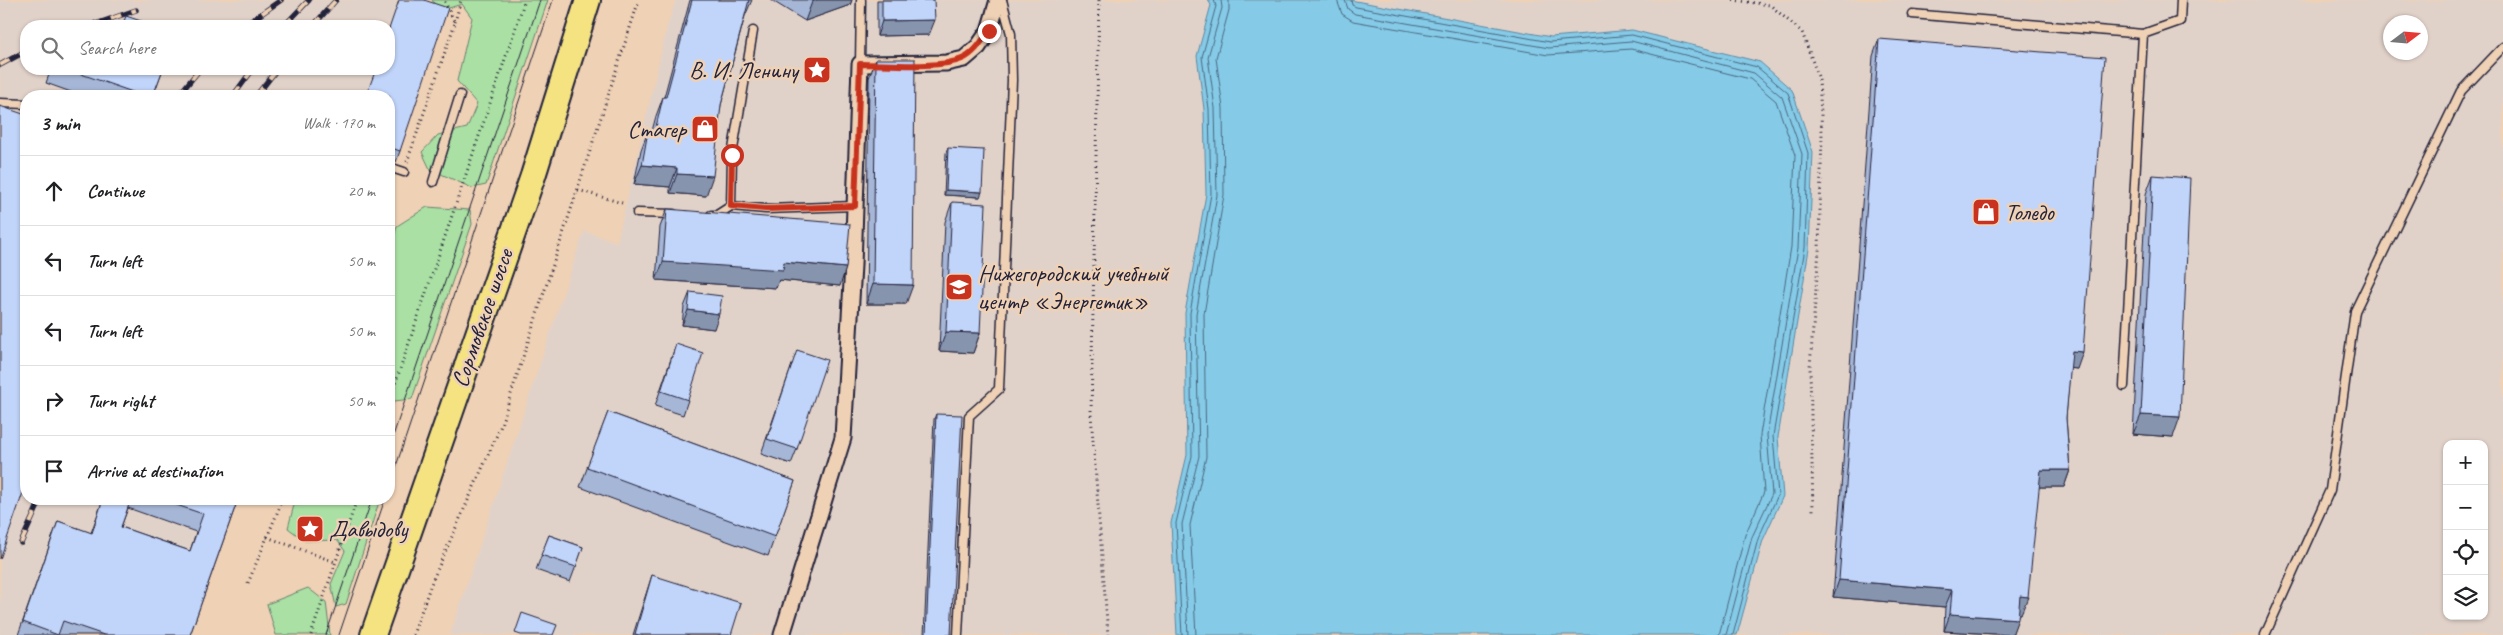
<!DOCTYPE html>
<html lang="en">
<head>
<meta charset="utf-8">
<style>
	:root { --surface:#fff; --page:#f2f2f2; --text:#202124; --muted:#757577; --line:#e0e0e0 }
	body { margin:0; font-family:Caveat,sans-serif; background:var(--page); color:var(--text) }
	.controls { position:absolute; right:15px; bottom:15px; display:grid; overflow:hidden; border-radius:10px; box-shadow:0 1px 4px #0004 }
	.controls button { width:45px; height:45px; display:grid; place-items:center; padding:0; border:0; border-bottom:1px solid var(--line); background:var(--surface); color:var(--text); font:25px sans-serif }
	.compass { position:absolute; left:2383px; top:15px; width:45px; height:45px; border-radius:50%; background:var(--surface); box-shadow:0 1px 4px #0004; rotate:74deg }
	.stop { position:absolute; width:15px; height:15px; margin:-11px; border:4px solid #c8321e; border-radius:50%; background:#fff }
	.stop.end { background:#c8321e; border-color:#fff; box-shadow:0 1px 5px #0008 }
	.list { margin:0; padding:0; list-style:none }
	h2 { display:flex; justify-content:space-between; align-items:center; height:65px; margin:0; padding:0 20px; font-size:21px }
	h2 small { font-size:16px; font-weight:400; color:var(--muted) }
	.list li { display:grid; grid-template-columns:32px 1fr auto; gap:15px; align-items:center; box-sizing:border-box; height:70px; padding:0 20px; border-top:1px solid var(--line) }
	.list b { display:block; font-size:19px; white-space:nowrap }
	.list em { font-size:16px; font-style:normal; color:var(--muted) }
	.icon { flex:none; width:28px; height:28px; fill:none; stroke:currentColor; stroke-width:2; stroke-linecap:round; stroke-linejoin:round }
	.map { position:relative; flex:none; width:2503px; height:635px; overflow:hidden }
	.search { position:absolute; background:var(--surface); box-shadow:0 1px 4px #0004; left:20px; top:20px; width:375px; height:55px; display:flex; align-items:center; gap:12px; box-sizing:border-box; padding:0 18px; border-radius:20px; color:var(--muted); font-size:19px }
	.panel { position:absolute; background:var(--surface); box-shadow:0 1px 4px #0004; left:20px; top:90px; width:375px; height:415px; border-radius:20px }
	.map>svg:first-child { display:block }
	.built { fill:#e1d2c9; fill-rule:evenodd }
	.green { fill:#aae0a3; stroke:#66816f }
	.water { fill:#85cbe7; stroke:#5d87a2 }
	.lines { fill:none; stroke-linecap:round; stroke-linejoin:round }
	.shore { stroke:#4a6680; stroke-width:1 }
	.lane-casing { stroke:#22223b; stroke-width:11 }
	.street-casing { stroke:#22223b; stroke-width:19 }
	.primary-casing { stroke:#22223b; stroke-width:28 }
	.path { stroke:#22223b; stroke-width:3; stroke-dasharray:1 4; stroke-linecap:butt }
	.lane { stroke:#efd1b5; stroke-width:8 }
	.street { stroke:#efd1b5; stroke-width:15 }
	.primary { stroke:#f5e382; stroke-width:24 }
	.tram { stroke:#22223b; stroke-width:1 }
	.rail-casing { stroke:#22223b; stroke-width:5.5 }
	.rail { stroke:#efd1b5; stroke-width:4; stroke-dasharray:11; stroke-linecap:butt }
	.wall { fill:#a6b6d6; stroke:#22223b; fill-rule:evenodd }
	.shaded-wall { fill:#8794ae; stroke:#22223b }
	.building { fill:#c1d4f9; stroke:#22223b }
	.route { stroke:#c8321e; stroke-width:6 }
	.labels { text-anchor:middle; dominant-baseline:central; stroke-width:5; stroke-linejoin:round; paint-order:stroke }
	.poi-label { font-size:24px; fill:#22223b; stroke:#efd1b5; text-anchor:start }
	.street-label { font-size:24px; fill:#22223b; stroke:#efd1b5 }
</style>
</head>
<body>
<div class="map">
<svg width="2503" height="635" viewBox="0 0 2503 635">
	<rect width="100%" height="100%" fill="#efd1b5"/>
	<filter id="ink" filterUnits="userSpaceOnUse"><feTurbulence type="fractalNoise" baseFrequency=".02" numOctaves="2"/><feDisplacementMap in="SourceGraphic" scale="10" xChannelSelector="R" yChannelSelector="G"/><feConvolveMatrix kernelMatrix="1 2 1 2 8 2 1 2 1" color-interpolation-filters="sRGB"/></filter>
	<g filter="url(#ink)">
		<g class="built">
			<path d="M 0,0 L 391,0 L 444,19 L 389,180 L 389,96 L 26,96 L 26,499 L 238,499 L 190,635 L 0,635 ZM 26,26 L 389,26 L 389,69 L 26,69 Z"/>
			<path d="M 676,0 L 2503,0 L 2503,635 L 450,635 L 584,231 L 617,242 L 668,23 ZM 2390,22 L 2420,22 L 2420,52 L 2390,52 ZM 2447,444 L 2484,444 L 2484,616 L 2447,616 Z"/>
		</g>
		<g class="green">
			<polygon points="432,0 548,0 486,185 472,188 430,169 422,152 438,135 467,128 477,104 457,81 472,18 462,4 439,11"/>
			<polygon points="427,207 470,210 472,224 412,399 394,401 389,415 389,255 397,226"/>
			<polygon points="319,499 380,499 346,604 336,607 331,584 345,551 337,540 305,541 288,528 294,505 317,504"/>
			<polygon points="308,588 326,602 330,635 276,635 267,604"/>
		</g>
		<polygon class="water" points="1208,0 1350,0 1551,37 1632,30 1760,62 1792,90 1813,152 1809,249 1778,437 1783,496 1763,540 1737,635 1177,635 1171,523 1187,455 1185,313 1206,194 1204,109 1197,56 1211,5"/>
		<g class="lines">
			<g class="shore">
				<polyline points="1337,0 1342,14 1353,21 1548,55 1631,49 1750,79 1776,101 1795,155 1791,247 1760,435 1764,492 1745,535 1719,635"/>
				<polyline points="1345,0 1348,9 1355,14 1549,48 1631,41 1754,73 1782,97 1802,154 1798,248 1767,435 1772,494 1752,537 1726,635"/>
				<polyline points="1351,0 1352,5 1356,7 1550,42 1632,35 1757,67 1788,93 1808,153 1805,248 1773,436 1778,495 1758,539 1733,635"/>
				<polyline points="1182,635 1176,523 1192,456 1190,313 1211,194 1209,109 1202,57 1216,6 1214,0"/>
				<polyline points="1188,635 1182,524 1199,456 1196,314 1217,195 1215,108 1208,57 1222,8 1221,0"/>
				<polyline points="1196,635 1190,525 1206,457 1204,314 1224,195 1223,108 1216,58 1229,10 1229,0"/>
			</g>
			<defs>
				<g id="lane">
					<polyline points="1912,14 2143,34"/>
					<polyline points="753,31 732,155 731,206 766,209 855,206"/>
					<polyline points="860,64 861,0"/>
					<polyline points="0,103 26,104"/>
					<polyline points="389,167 404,172"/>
					<polyline points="433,182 460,95"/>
					<polyline points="637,213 674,214"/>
					<polyline points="711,215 717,215 731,206"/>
					<polyline points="2124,386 2143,34 2180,21 2181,0"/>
					<polyline points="958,635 969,416 999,389 1012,80 1011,34 1002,0"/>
					<polyline points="2265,635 2330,490 2355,311 2461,91 2503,47"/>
				</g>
				<polyline id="street" points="782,635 843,438 853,265 860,64 946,63 964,59 978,47 989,31 998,0"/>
				<polyline id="primary" points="373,635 533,176 588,0"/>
			</defs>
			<use href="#lane" class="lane-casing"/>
			<use href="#street" class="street-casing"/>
			<use href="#primary" class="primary-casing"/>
			<g class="path">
				<polyline points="1099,0 1091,414 1108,635"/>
				<polyline points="1733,0 1770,5 1802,32 1819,79 1822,133 1819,250 1810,367 1813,511"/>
				<polyline points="455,22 461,0"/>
				<polyline points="407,162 455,23 444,0"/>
				<polyline points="578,190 622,203"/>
				<polyline points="389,402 525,0"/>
				<polyline points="267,537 335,562"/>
				<polyline points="248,583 283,499"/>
				<polyline points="311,635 357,499"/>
				<polyline points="413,635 431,584 500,428 639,0"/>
			</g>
			<use href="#lane" class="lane"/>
			<use href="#street" class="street"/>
			<use href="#primary" class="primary"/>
			<g class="tram">
				<polyline points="389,448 540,0"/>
				<polyline points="389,487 553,0"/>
				<polyline points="326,635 372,499"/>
				<polyline points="339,635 385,499"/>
			</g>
			<defs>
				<g id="rail">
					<polyline points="90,26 136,10"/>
					<polyline points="244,26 281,0"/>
					<polyline points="284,26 309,0"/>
					<polyline points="313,26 336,0"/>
					<polyline points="0,65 26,51"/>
					<polyline points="178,96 200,69"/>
					<polyline points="233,96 253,69"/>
					<polyline points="256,96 277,69"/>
					<polyline points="21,543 41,499"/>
				</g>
			</defs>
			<use href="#rail" class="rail-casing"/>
			<use href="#rail" class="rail"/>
		</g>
		<g class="wall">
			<polygon points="690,0 752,0 745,16 721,105 706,196 670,193 670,187 634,184 641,150 648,131 652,131 656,116 663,97 664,97"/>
			<polygon points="771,0 852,0 850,5 805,21"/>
			<polygon points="877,0 934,0 929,35 877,36"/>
			<polygon points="1879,39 2077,369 2070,368 2066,418 2070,470 2064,487 2039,487 2021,614 2019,614 2012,635 1944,631 1945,607 1833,597 1873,56"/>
			<polygon points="876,59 906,304 866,304 869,78"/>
			<polygon points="51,69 163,69 153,96 82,96 46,83"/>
			<polygon points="389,96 400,151 396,162 389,159"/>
			<polygon points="948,148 980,197 944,195 946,153"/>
			<polygon points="2153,175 2173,437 2133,434 2146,194"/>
			<polygon points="952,202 980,333 973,353 939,351 945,222"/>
			<polygon points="667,209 840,286 779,280 776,288 656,280 660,227"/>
			<polygon points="690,292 714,329 682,325 684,307"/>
			<polygon points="676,344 688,400 683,415 655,406"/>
			<polygon points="792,365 797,449 791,464 761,454"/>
			<polygon points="608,412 795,481 768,556 580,487"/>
			<polygon points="936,414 951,635 924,635 934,419"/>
			<path d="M 102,499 L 238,499 L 190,635 L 18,635 L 58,521 L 91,533 L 103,499 ZM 128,508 L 196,532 L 190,551 L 121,527 Z"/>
			<polygon points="549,535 583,547 570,582 536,570"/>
			<polygon points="652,575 731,635 633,635"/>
		</g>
		<g class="shaded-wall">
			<polygon points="817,0 852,0 850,5 805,21 812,2"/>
			<polygon points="935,20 929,35 877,36 882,21"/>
			<polygon points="642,165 677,168 670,187 634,184"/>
			<polygon points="677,174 713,176 706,196 670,193"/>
			<polygon points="946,190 982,192 980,197 944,195"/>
			<polygon points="663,262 784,262 846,268 840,286 779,280 776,288 656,280"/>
			<polygon points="873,284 913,285 906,304 866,304"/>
			<polygon points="688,310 719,314 714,329 682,325"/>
			<polygon points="946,332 980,333 973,353 939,351"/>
			<polygon points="2072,351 2083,352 2077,369 2066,368"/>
			<polygon points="2141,415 2180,417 2173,437 2133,434"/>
			<polygon points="2041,470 2070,470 2064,487 2035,487"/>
			<polygon points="1839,580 1952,590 1945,607 1833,597"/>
			<polygon points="2020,596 2028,597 2021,614 2014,613"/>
			<polygon points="1950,614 2018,619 2012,635 1944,631"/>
		</g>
		<g class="building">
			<polygon points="399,0 424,0 448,8 400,151 389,147 389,96 366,96 376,69 389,69 389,29"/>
			<polygon points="692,0 749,0 721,105 713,176 677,174 677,168 642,165 648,131 655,131 663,97 666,97"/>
			<polygon points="882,0 934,0 935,20 882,21"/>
			<polygon points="126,16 156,26 122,26"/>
			<polygon points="94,21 110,26 92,26"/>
			<polygon points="1879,39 2105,57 2083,352 2072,351 2066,418 2070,470 2041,470 2028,597 2020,596 2018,619 1950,614 1952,590 1839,580"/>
			<polygon points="876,59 915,59 913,285 873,284"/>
			<polygon points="67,69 163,69 153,96 144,96"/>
			<polygon points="0,106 26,115 26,484 0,559"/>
			<polygon points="948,148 984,150 982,192 946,190"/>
			<polygon points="2153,175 2190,178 2180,417 2141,415"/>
			<polygon points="952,202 986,204 980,333 946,332"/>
			<polygon points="667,209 850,224 846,268 784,262 783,270 663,262"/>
			<polygon points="690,292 722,296 719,314 688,310"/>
			<polygon points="676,344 703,353 688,400 661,391"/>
			<polygon points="797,350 827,360 797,449 767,439"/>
			<polygon points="608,412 795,481 775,537 587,467"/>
			<polygon points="936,414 962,415 951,635 926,635"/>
			<polygon points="103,499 131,499 121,527 190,551 203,514 159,499 238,499 190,635 104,635 63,621 58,635 23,622 58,521 92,533"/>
			<polygon points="549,535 583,547 576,567 541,555"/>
			<polygon points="652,575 741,603 731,635 639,635 635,634"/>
			<polygon points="522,613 557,625 553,635 521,635 515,633"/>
		</g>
	</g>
	<g class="lines" filter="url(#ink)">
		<path class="route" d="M 732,155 L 731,206 L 766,209 L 855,206 L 860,64 C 887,64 939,69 962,59 C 974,54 982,41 989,31"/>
	</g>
	<defs>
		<symbol id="sight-square" viewBox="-11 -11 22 22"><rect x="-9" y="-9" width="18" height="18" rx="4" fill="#c8321e" stroke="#efd1b5"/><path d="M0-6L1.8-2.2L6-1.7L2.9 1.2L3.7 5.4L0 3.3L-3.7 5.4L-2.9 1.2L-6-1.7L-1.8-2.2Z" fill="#fff"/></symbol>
		<symbol id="shop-square" viewBox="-11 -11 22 22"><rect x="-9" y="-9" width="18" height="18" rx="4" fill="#c8321e" stroke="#efd1b5"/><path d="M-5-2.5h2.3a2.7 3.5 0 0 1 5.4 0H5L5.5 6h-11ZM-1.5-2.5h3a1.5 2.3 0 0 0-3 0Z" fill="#fff"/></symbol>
		<symbol id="university-square" viewBox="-11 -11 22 22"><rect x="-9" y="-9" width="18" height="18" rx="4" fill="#c8321e" stroke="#efd1b5"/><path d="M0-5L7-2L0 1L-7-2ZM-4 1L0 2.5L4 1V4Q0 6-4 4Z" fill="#fff"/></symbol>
	</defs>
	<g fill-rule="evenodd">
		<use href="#sight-square" x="801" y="54" width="32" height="32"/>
		<use href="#shop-square" x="689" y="113" width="32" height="32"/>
		<use href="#shop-square" x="1970" y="196" width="32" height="32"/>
		<use href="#university-square" x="943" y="271" width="32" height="32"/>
		<use href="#sight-square" x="294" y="513" width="32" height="32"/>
	</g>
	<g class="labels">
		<g class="poi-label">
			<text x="798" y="70" text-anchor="end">В. И. Ленину</text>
			<text x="686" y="129" text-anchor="end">Стагер</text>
			<text x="2005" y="212">Толедо</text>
			<text x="978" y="273">Нижегородский учебный<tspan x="978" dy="28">центр «Энергетик»</tspan></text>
			<text x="329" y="529">Давыдову</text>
		</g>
		<g class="street-label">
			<text transform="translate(482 318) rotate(-71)">Сормовское шоссе</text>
		</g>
	</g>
</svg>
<div class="controls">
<button>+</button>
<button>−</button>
<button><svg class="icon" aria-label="locate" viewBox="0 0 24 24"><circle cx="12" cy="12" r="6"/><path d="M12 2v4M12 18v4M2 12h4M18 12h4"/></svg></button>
<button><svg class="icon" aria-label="layers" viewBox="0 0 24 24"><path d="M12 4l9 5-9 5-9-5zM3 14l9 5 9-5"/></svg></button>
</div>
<svg class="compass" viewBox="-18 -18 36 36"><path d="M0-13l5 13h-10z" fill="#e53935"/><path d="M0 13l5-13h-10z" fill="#757577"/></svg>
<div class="stop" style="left:732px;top:155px"></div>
<div class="stop end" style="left:989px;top:31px"></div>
<div class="search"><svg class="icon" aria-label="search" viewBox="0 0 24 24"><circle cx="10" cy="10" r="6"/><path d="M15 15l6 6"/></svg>Search here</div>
<section class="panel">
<h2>3 min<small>Walk · 170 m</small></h2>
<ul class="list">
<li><svg class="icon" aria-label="ahead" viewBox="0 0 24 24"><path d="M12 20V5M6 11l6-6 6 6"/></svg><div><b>Continue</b></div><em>20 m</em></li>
<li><svg class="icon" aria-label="left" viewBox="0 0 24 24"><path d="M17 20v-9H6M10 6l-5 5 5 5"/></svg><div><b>Turn left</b></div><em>50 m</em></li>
<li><svg class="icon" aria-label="left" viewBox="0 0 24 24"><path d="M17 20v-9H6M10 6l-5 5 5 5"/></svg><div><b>Turn left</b></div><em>50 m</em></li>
<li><svg class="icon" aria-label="right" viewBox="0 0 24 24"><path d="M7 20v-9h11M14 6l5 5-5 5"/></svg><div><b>Turn right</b></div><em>50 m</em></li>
<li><svg class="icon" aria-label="arrive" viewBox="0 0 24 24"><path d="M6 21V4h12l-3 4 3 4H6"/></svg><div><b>Arrive at destination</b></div></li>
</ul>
</section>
</div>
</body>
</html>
